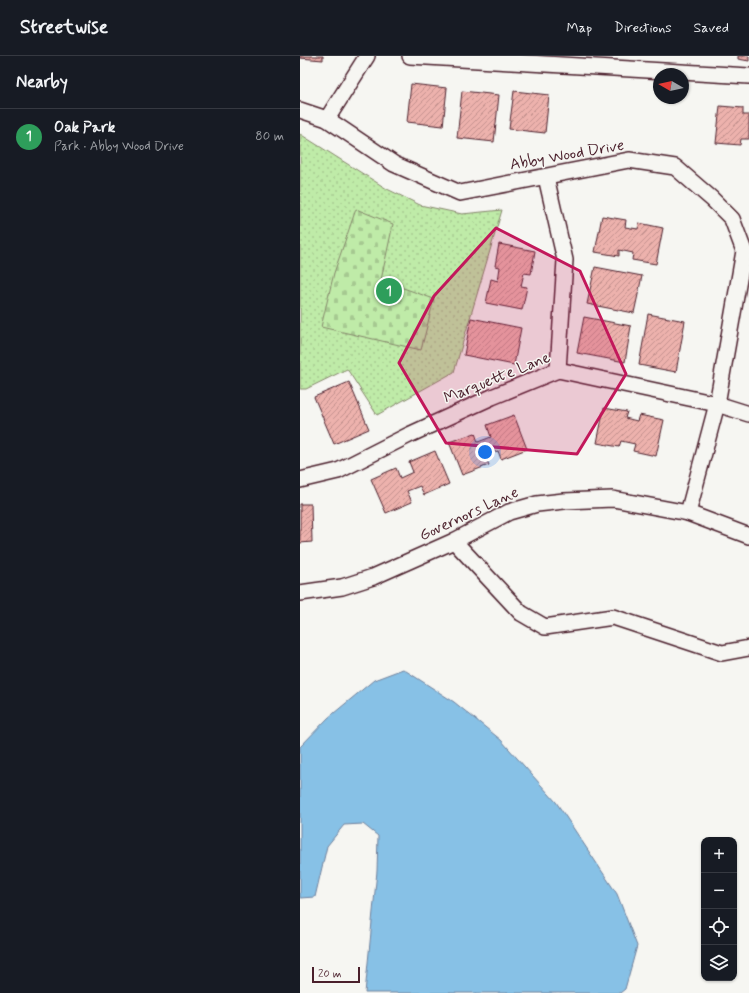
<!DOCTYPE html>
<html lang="en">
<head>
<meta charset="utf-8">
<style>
	:root { --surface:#171b24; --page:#242831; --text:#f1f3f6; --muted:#9ea1a6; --line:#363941; --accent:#a6949b }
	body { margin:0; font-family:Mynerve,sans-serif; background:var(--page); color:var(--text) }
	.controls { position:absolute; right:12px; bottom:12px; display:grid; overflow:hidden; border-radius:8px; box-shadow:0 1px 3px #0004 }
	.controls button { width:36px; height:36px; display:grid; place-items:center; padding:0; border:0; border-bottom:1px solid var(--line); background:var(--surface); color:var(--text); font:20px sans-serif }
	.compass { position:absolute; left:353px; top:12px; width:36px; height:36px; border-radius:50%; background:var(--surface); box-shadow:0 1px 3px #0004; rotate:279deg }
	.scale { position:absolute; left:12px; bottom:10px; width:48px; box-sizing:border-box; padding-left:4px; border:2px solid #4a1f2b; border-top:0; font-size:11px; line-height:14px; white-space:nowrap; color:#4a1f2b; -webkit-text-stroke:3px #f6f6f2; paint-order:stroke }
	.you { position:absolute; left:185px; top:396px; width:14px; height:14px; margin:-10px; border:3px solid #fff; border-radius:50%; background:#1a73e8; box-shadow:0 0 0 6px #1a73e833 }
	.badge { display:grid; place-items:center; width:26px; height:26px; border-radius:50%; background:var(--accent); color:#fff; font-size:13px; font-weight:700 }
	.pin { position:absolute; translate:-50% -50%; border:2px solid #fff; box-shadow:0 1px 4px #0006 }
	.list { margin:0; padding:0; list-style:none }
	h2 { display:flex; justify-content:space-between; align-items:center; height:52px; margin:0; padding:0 16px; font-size:17px }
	h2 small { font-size:13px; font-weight:400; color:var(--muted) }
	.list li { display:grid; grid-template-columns:26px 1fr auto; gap:12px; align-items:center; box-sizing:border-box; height:56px; padding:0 16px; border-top:1px solid var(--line) }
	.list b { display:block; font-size:15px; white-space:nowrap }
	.list p { margin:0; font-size:13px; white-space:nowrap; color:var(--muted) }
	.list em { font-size:13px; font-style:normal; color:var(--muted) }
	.icon { flex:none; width:22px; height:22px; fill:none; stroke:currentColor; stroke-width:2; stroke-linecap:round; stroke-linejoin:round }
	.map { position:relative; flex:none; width:449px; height:937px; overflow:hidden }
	header { display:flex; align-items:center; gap:24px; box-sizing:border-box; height:56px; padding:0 20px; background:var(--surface); border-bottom:1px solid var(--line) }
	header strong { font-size:19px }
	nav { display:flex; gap:22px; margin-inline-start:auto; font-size:14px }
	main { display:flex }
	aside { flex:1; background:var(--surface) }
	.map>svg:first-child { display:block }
	.grass { fill:url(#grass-dots); stroke:#84856a }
	.cemetery { fill:url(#cemetery-stones); stroke:#84856a }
	.water { fill:#87c1e6; stroke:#6f809b }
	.building { fill:url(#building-hatch); stroke:#4a1f2b }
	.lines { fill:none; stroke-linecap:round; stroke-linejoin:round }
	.street-casing { stroke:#4a1f2b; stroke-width:18 }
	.street { stroke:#f6f6f2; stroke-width:15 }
	.marked { fill:#c2185b; fill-opacity:0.2; stroke:#c2185b; stroke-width:3; stroke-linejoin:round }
	.labels { text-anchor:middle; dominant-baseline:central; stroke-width:3; stroke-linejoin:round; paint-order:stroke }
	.street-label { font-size:16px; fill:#4a1f2b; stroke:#f6f6f2 }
</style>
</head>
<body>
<header>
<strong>Streetwise</strong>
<nav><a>Map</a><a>Directions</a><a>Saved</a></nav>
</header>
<main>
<aside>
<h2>Nearby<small></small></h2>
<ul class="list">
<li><span class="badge" style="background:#2e9e5b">1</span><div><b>Oak Park</b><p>Park · Abby Wood Drive</p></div><em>80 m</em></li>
</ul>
</aside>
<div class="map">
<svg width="449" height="937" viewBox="0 0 449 937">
	<defs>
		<pattern id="grass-dots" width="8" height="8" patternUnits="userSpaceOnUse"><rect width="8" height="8" fill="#bfeba8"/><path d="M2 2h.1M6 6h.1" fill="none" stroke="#a6c991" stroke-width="1.8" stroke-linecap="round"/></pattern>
		<pattern id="cemetery-stones" width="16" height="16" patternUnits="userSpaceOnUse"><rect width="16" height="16" fill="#bfeba8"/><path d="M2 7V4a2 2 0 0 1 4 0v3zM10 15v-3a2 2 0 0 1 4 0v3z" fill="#a6c991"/></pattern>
		<pattern id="building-hatch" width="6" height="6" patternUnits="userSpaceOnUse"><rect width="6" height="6" fill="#edb2ad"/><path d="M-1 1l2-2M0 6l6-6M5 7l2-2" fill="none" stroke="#c2908d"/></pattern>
	</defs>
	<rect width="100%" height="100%" fill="#f6f6f2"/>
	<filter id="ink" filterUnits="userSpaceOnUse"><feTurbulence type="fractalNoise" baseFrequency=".025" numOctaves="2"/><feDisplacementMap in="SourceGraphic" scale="8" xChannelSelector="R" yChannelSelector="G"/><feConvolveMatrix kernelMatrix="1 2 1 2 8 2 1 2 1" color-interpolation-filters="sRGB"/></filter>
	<g filter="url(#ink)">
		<polygon class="grass" points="0,78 87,133 120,149 162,158 202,154 154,316 77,359 47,313 6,333 0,333"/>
		<polygon class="cemetery" points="56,153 93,168 81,224 134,243 121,294 21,271 34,217"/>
		<polygon class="water" points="103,613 154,646 201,684 256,746 317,838 337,890 325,933 320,937 65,937 77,815 78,780 63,768 44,769 27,790 15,841 0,842 0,691 28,662 74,624"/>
		<g class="building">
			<polygon points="0,0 23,0 23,4 0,2"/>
			<polygon points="438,0 449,0 449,5 438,3"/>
			<polygon points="111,28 147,32 143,70 107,66"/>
			<polygon points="162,35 199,39 194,86 157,82"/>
			<polygon points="214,35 249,39 245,77 209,73"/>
			<polygon points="420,50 443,52 443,59 449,59 449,83 441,83 440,89 416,87"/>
			<polygon points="302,160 326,164 325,171 338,173 339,167 363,172 356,208 332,204 333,197 319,194 319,200 295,196"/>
			<polygon points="199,188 235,195 231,218 224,217 221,230 227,231 222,254 186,247 191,223 198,225 200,211 195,210"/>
			<polygon points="295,211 342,220 334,257 287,248"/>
			<polygon points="348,258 385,265 376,316 339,309"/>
			<polygon points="284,261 331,270 325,306 277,297"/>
			<polygon points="171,262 221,272 214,309 164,299"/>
			<polygon points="49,326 69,373 34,388 14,341"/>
			<polygon points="304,352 327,356 325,362 337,365 339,359 364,364 356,400 333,395 335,388 321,385 319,391 297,387"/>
			<polygon points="214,359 227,393 201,403 198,395 185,400 189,409 162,419 149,386 175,377 178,386 191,381 187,369"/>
			<polygon points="135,395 149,428 124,439 120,430 107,435 112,446 86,457 71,423 96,412 100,422 113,416 109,406"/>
			<polygon points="0,448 11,448 12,486 0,487"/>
		</g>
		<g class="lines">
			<defs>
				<g id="street">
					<polyline points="110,0 449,20"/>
					<polyline points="0,54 27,63 94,108 160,137 329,104 375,111 412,143 432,163 444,195 417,348 388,457"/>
					<polyline points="27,63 67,0"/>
					<polyline points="246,121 265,204 258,314"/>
					<polyline points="0,424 38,415 109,379 192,341 258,314 417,348 449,358"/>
					<polyline points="154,485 221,557 245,571 313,561 422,597 449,592"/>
					<polyline points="0,537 42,531 73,521 154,485 209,456 237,448 264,445 313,443 388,457 449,480"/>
				</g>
			</defs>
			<use href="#street" class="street-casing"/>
			<use href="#street" class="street"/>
		</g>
	</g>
	<path class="marked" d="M 196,172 L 280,215 L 326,318 L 277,398 L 146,387 L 99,307 L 134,240 Z"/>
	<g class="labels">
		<g class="street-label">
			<text transform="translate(267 99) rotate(-10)">Abby Wood Drive</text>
			<text transform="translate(197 322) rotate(-22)">Marquette Lane</text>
			<text transform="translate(169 458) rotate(-25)">Governors Lane</text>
		</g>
	</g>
</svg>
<div class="controls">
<button>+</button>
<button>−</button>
<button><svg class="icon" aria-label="locate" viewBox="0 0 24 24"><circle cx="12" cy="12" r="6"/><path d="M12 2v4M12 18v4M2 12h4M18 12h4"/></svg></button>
<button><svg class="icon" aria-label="layers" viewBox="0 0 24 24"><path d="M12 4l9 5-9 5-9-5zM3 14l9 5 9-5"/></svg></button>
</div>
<svg class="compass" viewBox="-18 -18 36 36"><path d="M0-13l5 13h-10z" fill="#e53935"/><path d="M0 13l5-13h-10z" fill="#9ea1a6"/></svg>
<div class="scale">20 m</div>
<div class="you"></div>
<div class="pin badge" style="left:89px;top:235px;background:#2e9e5b">1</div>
</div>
</main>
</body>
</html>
